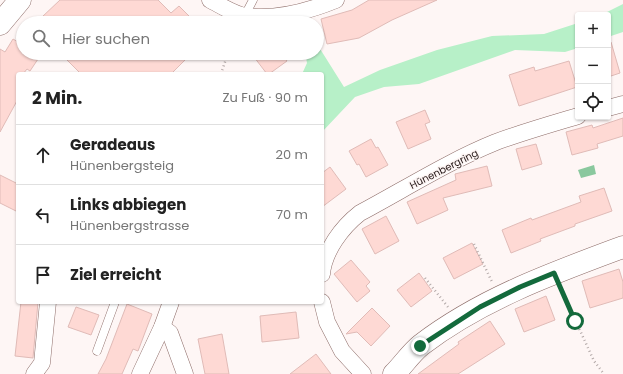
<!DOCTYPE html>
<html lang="de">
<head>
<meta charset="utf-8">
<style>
	:root { --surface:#fff; --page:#f2f2f2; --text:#222; --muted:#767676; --line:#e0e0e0 }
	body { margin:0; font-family:Poppins,sans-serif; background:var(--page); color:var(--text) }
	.controls { position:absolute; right:12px; top:12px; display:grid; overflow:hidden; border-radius:4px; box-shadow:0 1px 3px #0004 }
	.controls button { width:36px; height:36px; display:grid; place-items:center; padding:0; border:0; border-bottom:1px solid var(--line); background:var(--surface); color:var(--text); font:20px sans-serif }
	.stop { position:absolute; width:12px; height:12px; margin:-9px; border:3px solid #136a3c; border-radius:50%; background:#fff }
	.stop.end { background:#136a3c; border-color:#fff; box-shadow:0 1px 4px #0008 }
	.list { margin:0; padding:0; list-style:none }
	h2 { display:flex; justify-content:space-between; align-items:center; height:52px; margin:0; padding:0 16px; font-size:17px }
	h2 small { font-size:13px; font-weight:400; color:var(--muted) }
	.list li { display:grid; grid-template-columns:26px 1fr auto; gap:12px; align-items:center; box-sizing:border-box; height:60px; padding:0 16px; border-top:1px solid var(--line) }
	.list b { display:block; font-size:15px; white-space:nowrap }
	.list p { margin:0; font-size:13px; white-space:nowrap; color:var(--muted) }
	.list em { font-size:13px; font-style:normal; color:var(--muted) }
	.icon { flex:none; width:22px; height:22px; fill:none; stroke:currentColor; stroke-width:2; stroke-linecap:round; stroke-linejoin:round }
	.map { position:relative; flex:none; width:623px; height:374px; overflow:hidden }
	.search { position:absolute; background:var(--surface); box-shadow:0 1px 3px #0004; left:16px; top:16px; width:308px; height:44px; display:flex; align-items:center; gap:10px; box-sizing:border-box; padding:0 14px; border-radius:22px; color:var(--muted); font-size:15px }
	.panel { position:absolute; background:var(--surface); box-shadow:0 1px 3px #0004; left:16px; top:72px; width:308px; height:232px; border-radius:4px }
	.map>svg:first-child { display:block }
	.green { fill:#b7f0c8 }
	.water { fill:#8ac89e }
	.building { fill:#fed9d4; stroke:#e0bbb7 }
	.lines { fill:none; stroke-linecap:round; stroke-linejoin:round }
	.lane-casing { stroke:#8d6c68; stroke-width:9 }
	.street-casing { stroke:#8d6c68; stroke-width:17 }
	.secondary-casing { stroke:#8d6c68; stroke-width:23 }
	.primary-casing { stroke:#8d6c68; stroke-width:23 }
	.path { stroke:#b3a9a8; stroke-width:2.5; stroke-dasharray:1 3; stroke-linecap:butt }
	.lane { stroke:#fff; stroke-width:8 }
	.street { stroke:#fff; stroke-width:16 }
	.secondary { stroke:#fff; stroke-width:22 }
	.primary { stroke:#fff; stroke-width:22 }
	.route { stroke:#136a3c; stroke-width:5 }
	.labels { text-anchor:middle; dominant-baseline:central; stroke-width:3; stroke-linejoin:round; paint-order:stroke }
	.street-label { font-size:10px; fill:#261918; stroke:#fef6f5 }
</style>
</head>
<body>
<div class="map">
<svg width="623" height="374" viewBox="0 0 623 374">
	<rect width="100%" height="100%" fill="#fef6f5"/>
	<g class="green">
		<polygon points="623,4 623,32 608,37 608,15 601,15"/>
		<polygon points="578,23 578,48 565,52 515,50 419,84 384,87 355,97 322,132 322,74 302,74 307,63 305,53 317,53 317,44 344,87 380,70 437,50 492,36 544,34"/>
	</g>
	<polygon class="water" points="594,165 596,174 581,178 578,170"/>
	<g class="building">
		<polygon points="60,0 158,0 171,13 179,6 196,23 48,23 42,17"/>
		<polygon points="369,0 437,0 392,20 359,38 327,44 321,19 352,10"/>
		<polygon points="13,39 23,45 23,53 42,53 30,71 27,69 23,74 18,74 18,99 0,132 0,49 5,52"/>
		<polygon points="608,42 611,42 620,73 608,77"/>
		<polygon points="60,53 192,53 171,74 81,74"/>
		<polygon points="251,53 281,53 287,61 269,74 267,74"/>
		<polygon points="569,61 577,87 519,106 509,75 534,67 535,71"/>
		<polygon points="425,110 430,122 425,124 431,139 408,149 396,122"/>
		<polygon points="623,118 623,136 597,144 598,148 572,155 566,132 592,125 593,128"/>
		<polygon points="371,139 376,148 378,147 388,165 366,177 359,164 357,165 349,151"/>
		<polygon points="536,144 542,164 522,170 516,149"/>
		<polygon points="487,166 492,186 443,198 448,210 417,224 407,202 456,180 455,174"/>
		<polygon points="330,167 346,189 322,207 322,173"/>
		<polygon points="0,175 18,184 18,212 0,203"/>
		<polygon points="604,188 612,211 575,224 575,226 540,239 541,241 511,253 502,230 531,218 532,220 581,202 579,196"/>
		<polygon points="386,216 399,241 375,254 362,229"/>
		<polygon points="472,243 483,264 454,279 443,258"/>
		<polygon points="351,260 370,282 366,286 370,291 357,302 334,274"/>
		<polygon points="619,269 623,282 623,298 590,308 582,281"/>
		<polygon points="419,273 432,291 411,307 397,290"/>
		<polygon points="546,296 555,320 524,332 515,309"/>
		<polygon points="21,302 38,302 33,358 15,356"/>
		<polygon points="127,304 152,314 138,351 133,349 122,374 98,374 106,359"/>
		<polygon points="76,307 99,315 91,335 68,327"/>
		<polygon points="372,308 390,326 371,346 357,332 346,334"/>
		<polygon points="296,312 299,338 262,342 260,316"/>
		<polygon points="490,321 505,344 458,374 418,374 459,344 458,342"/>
		<polygon points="222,334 229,374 205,374 198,339"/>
		<polygon points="316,354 331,374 290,374"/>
	</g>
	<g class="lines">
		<defs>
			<g id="lane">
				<polyline points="244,17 253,0"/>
				<polyline points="97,351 115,302"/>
			</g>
			<g id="street">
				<path d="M 210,0 C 220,5 235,15 246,16 C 276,20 309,11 336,0"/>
				<polyline points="608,108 623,104"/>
				<path d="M 322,274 C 324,251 342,227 360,213 C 405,189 449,161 496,142 C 523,132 551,124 578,116"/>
				<polyline points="322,302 327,322 342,351 363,374"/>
				<polyline points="162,327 170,333 185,374"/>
				<polyline points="34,374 42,363 48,302"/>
				<polyline points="140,374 162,327 171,302"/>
			</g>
			<path id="secondary" d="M 394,374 C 403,365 411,353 421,345 C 481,299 553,273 623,247"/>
			<polyline id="primary" points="0,24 20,0"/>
		</defs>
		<use href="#lane" class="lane-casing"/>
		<use href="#street" class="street-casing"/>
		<use href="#secondary" class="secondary-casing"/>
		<use href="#primary" class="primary-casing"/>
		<g class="path">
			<polyline points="221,74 228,53"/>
			<polyline points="474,244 492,282"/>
			<polyline points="425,278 448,307"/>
			<polyline points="561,289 594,361 604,374"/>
		</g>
		<use href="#lane" class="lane"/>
		<use href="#street" class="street"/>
		<use href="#secondary" class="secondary"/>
		<use href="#primary" class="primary"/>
	</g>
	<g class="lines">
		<polyline class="route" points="420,346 480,307 520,287 554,273 575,321"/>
	</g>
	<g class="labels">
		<g class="street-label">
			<text transform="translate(444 169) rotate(-27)">Hünenbergring</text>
		</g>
	</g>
</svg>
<div class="controls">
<button>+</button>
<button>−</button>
<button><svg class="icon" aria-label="locate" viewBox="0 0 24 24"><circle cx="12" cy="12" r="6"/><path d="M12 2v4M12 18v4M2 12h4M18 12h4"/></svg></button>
</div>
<div class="stop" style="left:575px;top:321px"></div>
<div class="stop end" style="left:420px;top:346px"></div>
<div class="search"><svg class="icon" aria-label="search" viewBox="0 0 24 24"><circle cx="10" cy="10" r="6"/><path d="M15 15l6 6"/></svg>Hier suchen</div>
<section class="panel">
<h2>2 Min.<small>Zu Fuß · 90 m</small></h2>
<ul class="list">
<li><svg class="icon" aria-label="ahead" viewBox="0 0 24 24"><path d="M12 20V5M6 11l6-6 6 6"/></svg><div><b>Geradeaus</b><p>Hünenbergsteig</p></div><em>20 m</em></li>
<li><svg class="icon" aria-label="left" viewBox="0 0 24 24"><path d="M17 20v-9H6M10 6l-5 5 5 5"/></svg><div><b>Links abbiegen</b><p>Hünenbergstrasse</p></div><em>70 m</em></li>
<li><svg class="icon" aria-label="arrive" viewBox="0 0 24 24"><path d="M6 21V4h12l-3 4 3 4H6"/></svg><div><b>Ziel erreicht</b></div></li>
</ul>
</section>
</div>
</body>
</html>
